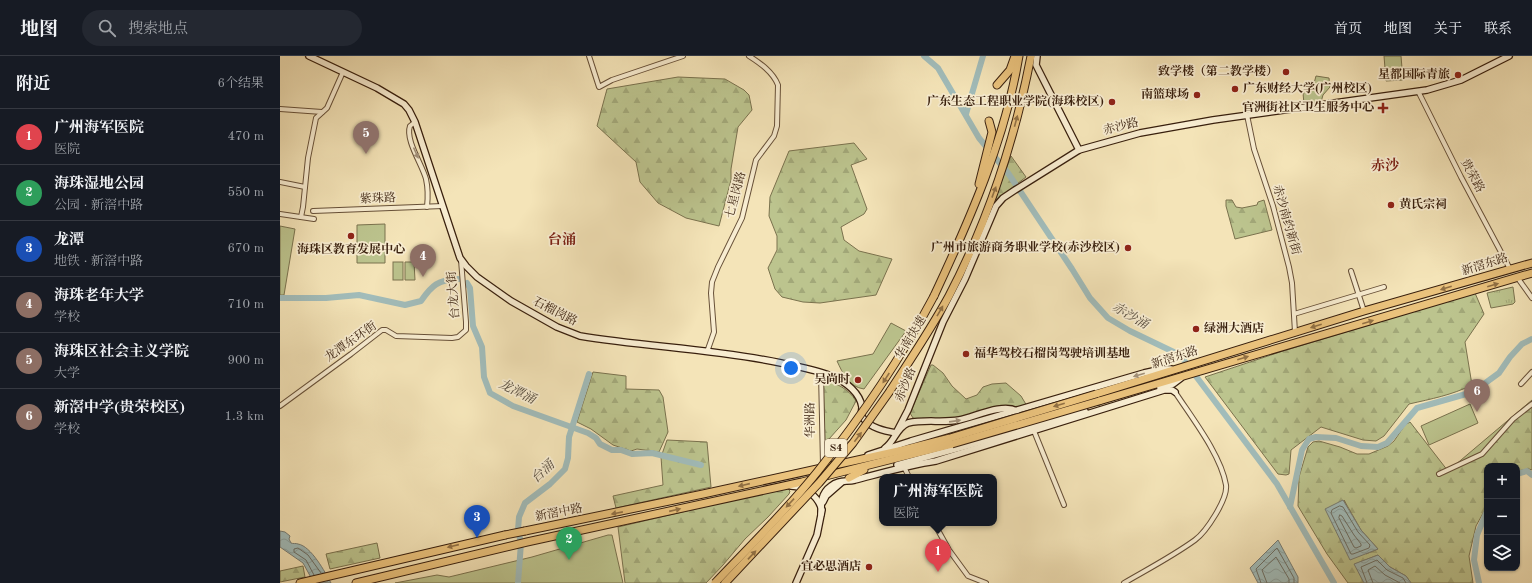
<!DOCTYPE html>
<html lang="zh">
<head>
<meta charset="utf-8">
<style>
	:root { --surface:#171b24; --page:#242831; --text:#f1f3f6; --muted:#9ea1a6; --line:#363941; --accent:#c59692 }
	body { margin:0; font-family:"Old Standard TT","Noto Serif SC",serif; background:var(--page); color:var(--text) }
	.controls { position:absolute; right:12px; bottom:12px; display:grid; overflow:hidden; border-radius:8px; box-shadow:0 1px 3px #0004 }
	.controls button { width:36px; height:36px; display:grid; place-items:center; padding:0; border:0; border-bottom:1px solid var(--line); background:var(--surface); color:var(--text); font:20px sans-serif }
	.you { position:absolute; left:511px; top:312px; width:14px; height:14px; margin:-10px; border:3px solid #fff; border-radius:50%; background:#1a73e8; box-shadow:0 0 0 6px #1a73e833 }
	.badge { display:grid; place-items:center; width:26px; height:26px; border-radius:50%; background:var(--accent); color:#fff; font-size:13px; font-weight:700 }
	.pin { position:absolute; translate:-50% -33px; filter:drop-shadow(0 1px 2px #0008) }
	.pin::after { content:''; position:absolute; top:21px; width:14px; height:12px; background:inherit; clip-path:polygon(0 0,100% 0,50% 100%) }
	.popup { position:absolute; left:599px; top:418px; width:118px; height:52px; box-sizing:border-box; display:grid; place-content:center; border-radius:8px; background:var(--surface); filter:drop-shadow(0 1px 3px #0005); font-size:13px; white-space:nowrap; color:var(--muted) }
	.popup b { font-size:15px; color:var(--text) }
	.popup::after { content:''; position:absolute; left:50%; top:100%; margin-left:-8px; border:8px solid transparent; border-top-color:var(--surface) }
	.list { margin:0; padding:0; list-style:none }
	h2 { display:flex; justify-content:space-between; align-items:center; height:52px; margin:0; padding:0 16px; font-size:17px }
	h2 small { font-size:13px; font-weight:400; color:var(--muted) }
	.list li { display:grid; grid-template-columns:26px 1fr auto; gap:12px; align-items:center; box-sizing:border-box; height:56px; padding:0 16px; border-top:1px solid var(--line) }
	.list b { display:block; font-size:15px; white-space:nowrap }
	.list p { margin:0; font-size:13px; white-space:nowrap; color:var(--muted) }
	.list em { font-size:13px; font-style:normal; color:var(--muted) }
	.icon { flex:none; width:22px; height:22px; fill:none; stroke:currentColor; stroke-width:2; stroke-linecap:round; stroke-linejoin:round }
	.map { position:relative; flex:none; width:1252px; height:527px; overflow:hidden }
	header { display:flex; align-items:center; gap:24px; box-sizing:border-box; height:56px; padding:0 20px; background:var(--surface); border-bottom:1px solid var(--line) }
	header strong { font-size:19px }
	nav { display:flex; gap:22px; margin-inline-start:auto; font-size:14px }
	.search { width:280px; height:36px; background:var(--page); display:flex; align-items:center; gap:10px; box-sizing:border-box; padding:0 14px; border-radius:22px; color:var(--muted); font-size:15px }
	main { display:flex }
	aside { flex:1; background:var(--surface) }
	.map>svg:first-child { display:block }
	.grass { fill:url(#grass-tufts); stroke:#7a724e }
	.forest { fill:url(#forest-firs); stroke:#7a724e; fill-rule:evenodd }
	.park { fill:#bcc48e; stroke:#7a724e }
	.water { fill:url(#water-waves); stroke:#777d75 }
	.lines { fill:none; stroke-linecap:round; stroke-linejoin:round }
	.shore { stroke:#6c6e64; stroke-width:1 }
	.river { stroke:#a1bcba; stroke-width:6 }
	.street-casing { stroke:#675038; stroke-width:6 }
	.secondary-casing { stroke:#381f0d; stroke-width:8 }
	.highway-casing { stroke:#381f0d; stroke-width:9 }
	.street { stroke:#f8edd1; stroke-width:4 }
	.secondary { stroke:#f8edd1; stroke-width:5.5 }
	.highway { stroke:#eac27c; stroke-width:7 }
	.highway-bridge-casing { stroke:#381f0d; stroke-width:9; stroke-linecap:butt }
	.highway-bridge { stroke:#eac27c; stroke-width:7 }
	.oneway { fill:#917044 }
	.oneway2 { fill:#a29079 }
	.poi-dot { fill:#8f2418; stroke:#f8edd1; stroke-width:1.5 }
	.labels { text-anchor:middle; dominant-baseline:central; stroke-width:3.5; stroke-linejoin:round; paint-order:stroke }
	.shield { fill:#f8edd1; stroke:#725d48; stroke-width:1 }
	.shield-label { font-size:11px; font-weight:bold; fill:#381f0d }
	.poi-label { font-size:12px; font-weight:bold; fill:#381f0d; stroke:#f8edd1; text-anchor:end }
	.street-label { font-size:12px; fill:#381f0d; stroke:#f8edd1 }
	.water-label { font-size:13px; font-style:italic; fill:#584e41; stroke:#f8edd1 }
	.quarter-label { font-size:14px; font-weight:bold; fill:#7a1f14; stroke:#f8edd1 }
</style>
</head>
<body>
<header>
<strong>地图</strong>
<div class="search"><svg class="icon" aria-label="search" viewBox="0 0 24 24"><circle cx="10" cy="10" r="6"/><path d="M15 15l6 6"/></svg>搜索地点</div>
<nav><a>首页</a><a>地图</a><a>关于</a><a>联系</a></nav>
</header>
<main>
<aside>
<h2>附近<small>6个结果</small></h2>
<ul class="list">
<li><span class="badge" style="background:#e0444e">1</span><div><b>广州海军医院</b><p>医院</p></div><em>470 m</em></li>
<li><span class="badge" style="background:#2e9e5b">2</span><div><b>海珠湿地公园</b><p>公园 · 新滘中路</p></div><em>550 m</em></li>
<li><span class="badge" style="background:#1a4fb4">3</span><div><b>龙潭</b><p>地铁 · 新滘中路</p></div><em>670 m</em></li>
<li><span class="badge" style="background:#8d6e63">4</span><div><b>海珠老年大学</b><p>学校</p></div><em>710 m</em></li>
<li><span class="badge" style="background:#8d6e63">5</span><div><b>海珠区社会主义学院</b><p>大学</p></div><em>900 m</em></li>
<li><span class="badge" style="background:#8d6e63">6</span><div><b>新滘中学(贵荣校区)</b><p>学校</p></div><em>1.3 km</em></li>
</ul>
</aside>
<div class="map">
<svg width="1252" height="527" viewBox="0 0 1252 527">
	<defs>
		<pattern id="grass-tufts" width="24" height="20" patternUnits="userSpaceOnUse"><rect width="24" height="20" fill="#bcc48e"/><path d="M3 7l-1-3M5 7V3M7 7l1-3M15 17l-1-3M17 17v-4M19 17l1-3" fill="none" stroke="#a2a879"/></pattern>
		<pattern id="forest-firs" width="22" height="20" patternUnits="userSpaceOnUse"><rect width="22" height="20" fill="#bcc48e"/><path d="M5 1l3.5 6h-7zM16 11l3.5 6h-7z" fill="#a2a879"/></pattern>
		<pattern id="water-waves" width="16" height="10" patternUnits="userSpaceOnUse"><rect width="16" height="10" fill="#a1bcba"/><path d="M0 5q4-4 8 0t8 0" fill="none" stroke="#8ba19f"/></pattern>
	</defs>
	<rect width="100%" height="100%" fill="#f4e4b8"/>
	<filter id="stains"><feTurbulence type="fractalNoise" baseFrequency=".005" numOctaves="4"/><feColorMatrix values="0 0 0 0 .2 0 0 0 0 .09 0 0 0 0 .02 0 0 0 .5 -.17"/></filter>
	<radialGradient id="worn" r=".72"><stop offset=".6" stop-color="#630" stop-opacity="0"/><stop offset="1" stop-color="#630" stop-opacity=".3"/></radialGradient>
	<polygon class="grass" points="1233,231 1235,246 1233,248 1211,252 1207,237"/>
	<g class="forest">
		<polygon points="398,21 445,23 464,34 469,39 472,54 458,71 451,113 451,124 439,170 406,162 378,147 360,126 356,106 317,70 327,33"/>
		<polygon points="574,87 587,103 571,109 587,153 584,158 561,171 564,184 579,195 612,203 596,239 540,247 523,246 502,241 495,233 488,212 497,194 497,180 489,160 490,141 509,95"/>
		<polygon points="731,100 746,121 716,144 716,140"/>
		<polygon points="946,144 952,144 956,151 962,152 977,149 978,146 984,144 992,174 955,183 946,150"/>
		<path d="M 1195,237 L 1204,258 L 1185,286 L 1192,329 C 1172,339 1151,343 1129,348 L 1104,380 L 1096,385 L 1083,384 L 1041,371 L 1011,394 L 1009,418 L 1006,419 L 998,418 L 925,321 L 1006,294 Z"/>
		<polygon points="651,309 653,309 663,317 672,330 686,343 697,339 703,331 712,328 726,327 741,340 747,350 742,352 719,351 679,362 638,364 633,362 630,357"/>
		<polygon points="313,316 346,320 346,333 379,334 383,341 388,376 379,396 357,393 351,395 333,389 311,373 297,366"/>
		<path d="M 543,323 C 557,328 568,332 576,345 L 566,364 L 549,383 L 545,390 Z"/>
		<path d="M 1252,344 L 1252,414 L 1249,413 L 1237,415 L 1237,410 L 1207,410 L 1207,450 L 1196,470 L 1189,500 L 1193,527 L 1131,527 L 1126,520 L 1110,511 L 1098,499 L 1075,508 L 1084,527 L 1068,527 L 1047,498 L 1018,450 L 1019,421 L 1028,391 L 1033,386 L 1039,385 L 1060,391 L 1077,398 L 1089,398 L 1108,390 L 1114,385 L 1125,369 L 1130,366 L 1168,415 ZM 1064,444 L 1081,474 L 1098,493 L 1086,498 Z"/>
		<polygon points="387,384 427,386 431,431 336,452 333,440 383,429 381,401"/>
		<polygon points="501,433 508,433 510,435 509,438 488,461 465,483 443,509 426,527 345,527 338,471"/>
		<polygon points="97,487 100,502 50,513 46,498"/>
		<polygon points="23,510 25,521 0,526 0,515"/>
	</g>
	<g class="park">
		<polygon points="1104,0 1121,0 1123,24 1106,25"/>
		<polygon points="1036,20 1049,22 1050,31 1043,39 1041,46 1024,48 1023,37 1029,36 1028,30 1033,31"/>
		<polygon points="105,168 105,207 77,207 77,169"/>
		<polygon points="0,170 15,173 4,239 0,239"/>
		<rect x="113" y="206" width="10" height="18"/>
		<polygon points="125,206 134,206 135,224 125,224"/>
		<path d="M 611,267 L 626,275 L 584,333 C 569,331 563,318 557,305 L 593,298 Z"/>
		<polygon points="1190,348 1198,367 1149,389 1141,370"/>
		<polygon points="328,479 332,479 343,527 115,527 157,519 169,521 252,501"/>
	</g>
	<g class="water">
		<polygon points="1063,444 1081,474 1098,493 1070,504 1045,453"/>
		<path d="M 0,475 L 5,476 L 10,480 L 9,483 L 11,487 C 13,488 16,487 18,488 C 31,490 45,516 51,527 L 34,527 L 23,507 L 0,491 Z"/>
		<polygon points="998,484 1018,521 1018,527 978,527 970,512"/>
		<polygon points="1098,499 1110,511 1126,520 1131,527 1084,527 1074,508"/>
	</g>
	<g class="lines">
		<g class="shore">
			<polygon points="1060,450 1063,451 1078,476 1090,489 1089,492 1073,498 1071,498 1051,457 1052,454"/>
			<polygon points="1060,459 1062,460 1074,479 1081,488 1081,490 1076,492 1074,491 1059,462"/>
			<polyline points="34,519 26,504 14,496 14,493 18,492 28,499 41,517"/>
			<polyline points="981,527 976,513 997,492 1014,522 1014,527"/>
			<polyline points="987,527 982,514 996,501 1009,523 1009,527"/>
			<polyline points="1087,527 1081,511 1097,504 1107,514 1123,522 1126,527"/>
			<polyline points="1093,527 1088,514 1095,510 1105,519 1120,527"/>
		</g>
		<g class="river">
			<polyline points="644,0 658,12 699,82 728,117 792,213 810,242 828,262 850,275 900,299 997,428 1054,527"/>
			<polyline points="686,58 703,0"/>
			<polyline points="187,227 190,232 193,270 202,291 204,321 210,337 233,350 308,377 316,382 320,388 332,394 341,394 352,398 372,397 421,409"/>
			<path d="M 0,242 L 46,242 L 79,239 L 125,249 L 141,245 C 152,229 158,224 178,223"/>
			<polyline points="1237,418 1247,415 1252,419"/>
			<polyline points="1010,451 1022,394 1029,383 1036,381 1056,382 1081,390 1098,391 1107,387 1137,352 1193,336 1219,317 1230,301 1242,288 1252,283"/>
			<polyline points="238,527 241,487 238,474 239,461 245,447 270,428 285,413 288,402 289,381 309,318"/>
			<polyline points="1199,527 1194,504 1197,479 1207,455"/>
		</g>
		<defs>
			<g id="street">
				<polyline points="309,0 319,31 332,24 403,0"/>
				<polyline points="1138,35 1181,121 1230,213"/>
				<polyline points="0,53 42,56"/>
				<polyline points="967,59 974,93 993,150 1009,211 1012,227 1015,276"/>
				<path d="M 135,66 L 130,70 C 125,84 142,108 146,123 C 148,132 148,142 147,151"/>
				<polyline points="0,126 25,131"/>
				<polyline points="33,155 163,150"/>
				<polyline points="0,158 34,163"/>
				<polyline points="21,161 23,151 28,102 36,62 47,52 63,16"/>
				<polyline points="1071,215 1084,255"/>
				<polyline points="1237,221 1252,242"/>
				<polyline points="1014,258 1104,231"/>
				<path d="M 427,296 L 434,276 L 431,237 L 432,226 L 438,211 L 462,162 L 476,104 L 494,80 L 497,70 L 498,29 C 493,16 480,7 469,0"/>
				<polyline points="541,317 543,409"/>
				<polyline points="1241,328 1252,316"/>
				<polyline points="0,350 71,298 102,274 106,274 116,280 172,282 178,281 186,274 186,266 181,204"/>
				<polyline points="754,375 784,449"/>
				<polyline points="624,411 629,421"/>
				<polyline points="1159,418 1202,398 1233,363 1252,348"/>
				<polyline points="654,467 669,494 688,520 706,527"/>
				<path d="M 844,527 C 868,513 893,500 915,484 C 926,476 948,443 946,429 C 941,399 912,362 895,336"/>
			</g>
			<g id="secondary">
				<path d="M 29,0 L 97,32 L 124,48 L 129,54 L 135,66 L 176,190 L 180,202 L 186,210 L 197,221 L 231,245 L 277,271 L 300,280 C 367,291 435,293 501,307 C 519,311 538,314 554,321 C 566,326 580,337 582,351 C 582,355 580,359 583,362 C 590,372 605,375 616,377"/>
				<polyline points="757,0 756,9 758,13 799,94"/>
				<polyline points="880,332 893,328 901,322"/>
				<polyline points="616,377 628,354 663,266 685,223 716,150 723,142 735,134 799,94 860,77 933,64 1147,34 1181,24 1229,0"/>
				<path d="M 605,392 C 615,385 616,372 628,367 C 645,363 662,367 679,364 C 695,361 722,347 737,355"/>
				<polyline points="588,399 631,385 864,317 882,313 891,313"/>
				<polyline points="617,409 690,389 805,355"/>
				<path d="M 511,430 C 524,431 536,438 541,451"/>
				<polyline points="543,446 546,440 562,426"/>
				<path d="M 541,458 C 541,447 541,437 551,430 C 558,424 566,426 575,424 C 602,417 629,409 656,405 L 884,334 L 892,334 L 895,336"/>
				<polyline points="516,527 537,479 542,454"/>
			</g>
			<g id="highway">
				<polyline points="717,29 730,14 735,0"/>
				<polyline points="699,128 712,76 709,65"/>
				<path d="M 654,240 C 690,163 725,84 739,0"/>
				<path d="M 610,335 C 630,304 651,273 669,240 C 708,165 735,83 751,0"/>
				<polyline points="816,338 1084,255 1252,207"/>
				<polyline points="819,345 1252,217"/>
				<polyline points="569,422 584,414"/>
				<polyline points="245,475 423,438 623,394 670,382"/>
				<polyline points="20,527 225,479"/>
				<polyline points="76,527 247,486 522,426 672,388"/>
			</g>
		</defs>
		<use href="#street" class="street-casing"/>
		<use href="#secondary" class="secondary-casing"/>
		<use href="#highway" class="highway-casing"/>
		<use href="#street" class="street"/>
		<use href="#secondary" class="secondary"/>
		<use href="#highway" class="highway"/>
		<defs>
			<g id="highway-bridge">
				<polyline points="670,382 816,338"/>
				<polyline points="672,388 819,345"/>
				<polyline points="225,479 245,475"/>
				<path d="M 435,527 C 469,491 507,454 538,415 C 582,360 621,302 654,240"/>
				<polyline points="445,527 539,427 573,387 610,335"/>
			</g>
		</defs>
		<use href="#highway-bridge" class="highway-bridge-casing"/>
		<use href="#highway-bridge" class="highway-bridge"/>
	</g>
	<defs><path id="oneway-solid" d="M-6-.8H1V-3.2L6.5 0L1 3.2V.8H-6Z"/></defs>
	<g class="oneway">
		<use href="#oneway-solid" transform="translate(736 65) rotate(-75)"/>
		<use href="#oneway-solid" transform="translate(714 136) rotate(-70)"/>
		<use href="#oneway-solid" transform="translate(1213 229) rotate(-16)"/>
		<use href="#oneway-solid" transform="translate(1166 232) rotate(163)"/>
		<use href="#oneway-solid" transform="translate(660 255) rotate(-60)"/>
		<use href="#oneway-solid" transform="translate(1088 266) rotate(-17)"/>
		<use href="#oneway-solid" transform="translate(1036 270) rotate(163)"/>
		<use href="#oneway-solid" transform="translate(963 302) rotate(-17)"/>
		<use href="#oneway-solid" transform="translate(606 322) rotate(123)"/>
		<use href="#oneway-solid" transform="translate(779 349) rotate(164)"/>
		<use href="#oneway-solid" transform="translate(578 381) rotate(-53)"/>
		<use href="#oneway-solid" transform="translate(464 429) rotate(167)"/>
		<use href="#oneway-solid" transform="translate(510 447) rotate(133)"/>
		<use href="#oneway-solid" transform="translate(395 454) rotate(-13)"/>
		<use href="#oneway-solid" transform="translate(337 457) rotate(169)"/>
		<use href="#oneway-solid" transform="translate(173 490) rotate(167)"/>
		<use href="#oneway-solid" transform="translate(472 499) rotate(-47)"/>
	</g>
	<g class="oneway2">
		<use href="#oneway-solid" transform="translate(136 97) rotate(66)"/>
		<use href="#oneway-solid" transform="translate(859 319) rotate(164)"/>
		<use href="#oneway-solid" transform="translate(675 365) rotate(-8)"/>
	</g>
	<g class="poi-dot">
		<circle cx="1006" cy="16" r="4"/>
		<circle cx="1178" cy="19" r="4"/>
		<circle cx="955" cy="33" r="4"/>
		<circle cx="917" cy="39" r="4"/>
		<circle cx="832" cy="46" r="4"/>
		<path d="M1101 46h4v4h4v4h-4v4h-4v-4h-4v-4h4z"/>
		<circle cx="1111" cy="149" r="4"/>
		<circle cx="71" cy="180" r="4"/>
		<circle cx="848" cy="192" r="4"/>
		<circle cx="916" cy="273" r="4"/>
		<circle cx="686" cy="298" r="4"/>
		<circle cx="578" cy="324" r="4"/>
		<circle cx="589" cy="511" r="4"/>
	</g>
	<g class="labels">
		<rect class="shield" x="545" y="383" width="22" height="18" rx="3"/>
		<g class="shield-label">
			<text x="556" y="392">S4</text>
		</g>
		<g class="poi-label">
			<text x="998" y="16">致学楼（第二教学楼）</text>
			<text x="1170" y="19">星都国际青旅</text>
			<text x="963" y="33" text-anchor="start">广东财经大学(广州校区)</text>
			<text x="909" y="39">南篮球场</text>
			<text x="824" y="46">广东生态工程职业学院(海珠校区)</text>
			<text x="1094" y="52">官洲街社区卫生服务中心</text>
			<text x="1119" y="149" text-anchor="start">黄氏宗祠</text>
			<text x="840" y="192">广州市旅游商务职业学校(赤沙校区)</text>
			<text x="71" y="194" text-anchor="middle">海珠区教育发展中心</text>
			<text x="924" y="273" text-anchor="start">绿洲大酒店</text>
			<text x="694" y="298" text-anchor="start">福华驾校石榴岗驾驶培训基地</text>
			<text x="570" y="324">吴尚时</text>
			<text x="581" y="511">宜必思酒店</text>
		</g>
		<g class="street-label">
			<text transform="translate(841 71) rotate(-14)">赤沙路</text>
			<text transform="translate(1192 120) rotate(62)">贵荣路</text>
			<text transform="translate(456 139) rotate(-75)">七星岗路</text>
			<text transform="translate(98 143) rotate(-2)">紫珠路</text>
			<text transform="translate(1006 164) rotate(74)">赤沙南约新街</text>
			<text transform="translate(1205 209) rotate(-17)">新滘东路</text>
			<text transform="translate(174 239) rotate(-95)">台龙大街</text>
			<text transform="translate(275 256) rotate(27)">石榴岗路</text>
			<text transform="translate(631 282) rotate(-59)">华南快速</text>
			<text transform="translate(71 286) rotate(-35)">龙潭东环街</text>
			<text transform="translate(895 302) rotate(-18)">新滘东路</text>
			<text transform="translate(626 329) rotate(-68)">赤沙路</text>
			<text transform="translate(531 364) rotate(-91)">华洲路</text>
			<text transform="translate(279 457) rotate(-11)">新滘中路</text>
		</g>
		<g class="water-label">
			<text transform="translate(850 260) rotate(30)">赤沙涌</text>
			<text transform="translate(237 336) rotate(26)">龙潭涌</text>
			<text transform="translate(263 416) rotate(-42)">台涌</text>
		</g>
		<g class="quarter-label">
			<text x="1105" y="110">赤沙</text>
			<text x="282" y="184">台涌</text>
		</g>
	</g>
	<rect width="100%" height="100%" filter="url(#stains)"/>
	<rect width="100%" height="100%" fill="url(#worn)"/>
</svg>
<div class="controls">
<button>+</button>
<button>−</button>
<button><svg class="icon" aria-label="layers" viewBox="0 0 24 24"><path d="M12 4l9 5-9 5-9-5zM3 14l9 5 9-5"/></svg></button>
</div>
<div class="you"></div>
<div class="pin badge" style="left:658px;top:516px;background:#e0444e">1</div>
<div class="popup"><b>广州海军医院</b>医院</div>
<div class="pin badge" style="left:289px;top:504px;background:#2e9e5b">2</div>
<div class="pin badge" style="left:197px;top:482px;background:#1a4fb4">3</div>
<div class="pin badge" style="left:143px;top:221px;background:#8d6e63">4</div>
<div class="pin badge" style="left:86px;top:98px;background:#8d6e63">5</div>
<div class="pin badge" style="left:1197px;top:356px;background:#8d6e63">6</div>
</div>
</main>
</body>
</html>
